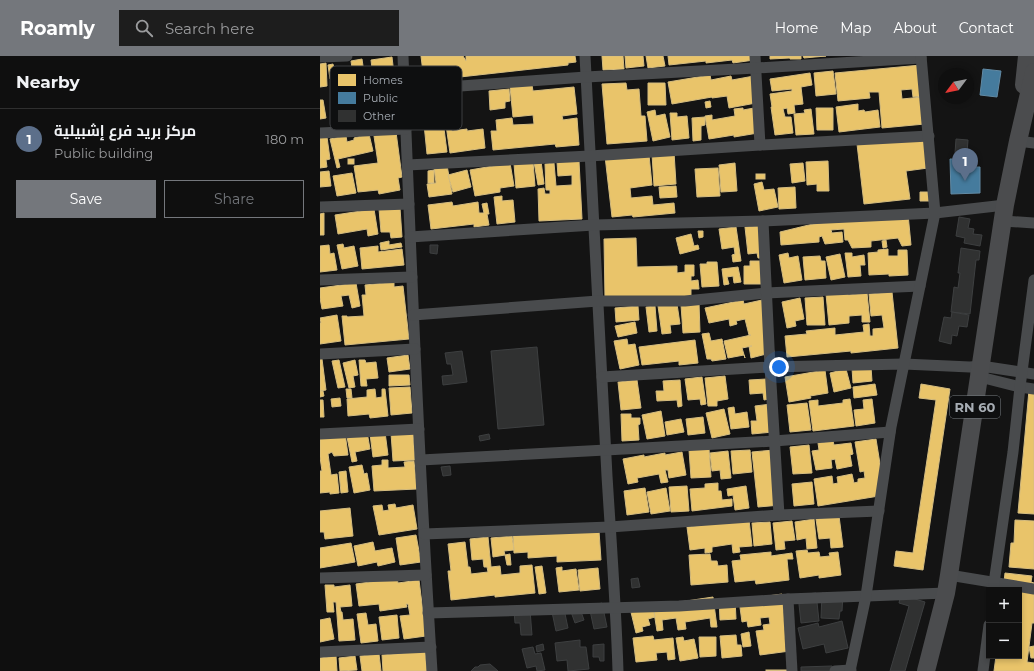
<!DOCTYPE html>
<html lang="en">
<head>
<meta charset="utf-8">
<style>
	:root { --surface:#0f0f0f; --page:#1d1d1d; --text:#f1f3f6; --muted:#9b9c9e; --line:#2f2f2f; --accent:#74777c }
	body { margin:0; font-family:Montserrat,Cairo,sans-serif; background:var(--page); color:var(--text) }
	.controls { position:absolute; right:12px; bottom:12px; display:grid; overflow:hidden; border-radius:0px; box-shadow:0 2px 6px #0003 }
	.controls button { width:36px; height:36px; display:grid; place-items:center; padding:0; border:0; border-bottom:1px solid var(--line); background:var(--surface); color:var(--text); font:20px sans-serif }
	.compass { position:absolute; left:618px; top:12px; width:36px; height:36px; border-radius:50%; background:var(--surface); box-shadow:0 2px 6px #0003; rotate:238deg }
	.you { position:absolute; left:459px; top:311px; width:14px; height:14px; margin:-10px; border:3px solid #fff; border-radius:50%; background:#1a73e8; box-shadow:0 0 0 6px #1a73e833 }
	.badge { display:grid; place-items:center; width:26px; height:26px; border-radius:50%; background:var(--accent); color:#fff; font-size:13px; font-weight:700 }
	.pin { position:absolute; translate:-50% -33px; filter:drop-shadow(0 1px 2px #0008) }
	.pin::after { content:''; position:absolute; top:21px; width:14px; height:12px; background:inherit; clip-path:polygon(0 0,100% 0,50% 100%) }
	.list { margin:0; padding:0; list-style:none }
	h2 { display:flex; justify-content:space-between; align-items:center; height:52px; margin:0; padding:0 16px; font-size:17px }
	h2 small { font-size:13px; font-weight:400; color:var(--muted) }
	.list li { display:grid; grid-template-columns:26px 1fr auto; gap:12px; align-items:center; box-sizing:border-box; height:60px; padding:0 16px; border-top:1px solid var(--line) }
	.list b { display:block; font-size:15px; white-space:nowrap }
	.list p { margin:0; font-size:13px; white-space:nowrap; color:var(--muted) }
	.list em { font-size:13px; font-style:normal; color:var(--muted) }
	.actions { display:flex; gap:8px; padding:12px 16px }
	.actions a { flex:1; padding:9px 0; border:1px solid var(--accent); border-radius:0px; text-align:center; font-size:14px; color:var(--accent) }
	.actions .main { background:var(--accent); color:#fff }
	.icon { flex:none; width:22px; height:22px; fill:none; stroke:currentColor; stroke-width:2; stroke-linecap:round; stroke-linejoin:round }
	.map { position:relative; flex:none; width:714px; height:615px; overflow:hidden }
	header { display:flex; align-items:center; gap:24px; box-sizing:border-box; height:56px; padding:0 20px; background:var(--accent); color:#fff }
	header strong { font-size:19px }
	nav { display:flex; gap:22px; margin-inline-start:auto; font-size:14px }
	.search { width:280px; height:36px; background:var(--page); display:flex; align-items:center; gap:10px; box-sizing:border-box; padding:0 14px; border-radius:0px; color:var(--muted); font-size:15px }
	main { display:flex }
	aside { flex:1; background:var(--surface) }
	.map>svg:first-child { display:block }
	.homes { fill:#e9c46a; stroke:#d5bd80 }
	.public { fill:#457b9d; stroke:#628aa4 }
	.building { fill:#303131; stroke:#3d3f40 }
	.lines { fill:none; stroke-linecap:round; stroke-linejoin:round }
	.street { stroke:#494b4d; stroke-width:11 }
	.primary { stroke:#4b4c4e; stroke-width:18 }
	.labels { text-anchor:middle; dominant-baseline:central; stroke-width:4; stroke-linejoin:round; paint-order:stroke }
	.shield { fill:#0e0f10; stroke:#797e83; stroke-width:1 }
	.shield-label { font-size:13px; font-weight:bold; fill:#a7adb4 }
	.key { fill:#0e0f10; stroke:#3c3e41; stroke-width:1 }
	.key-label { font-size:11px; fill:#a7adb4 }
</style>
</head>
<body>
<header>
<strong>Roamly</strong>
<div class="search"><svg class="icon" aria-label="search" viewBox="0 0 24 24"><circle cx="10" cy="10" r="6"/><path d="M15 15l6 6"/></svg>Search here</div>
<nav><a>Home</a><a>Map</a><a>About</a><a>Contact</a></nav>
</header>
<main>
<aside>
<h2>Nearby<small></small></h2>
<ul class="list">
<li><span class="badge" style="background:#5c6f8a">1</span><div><b>مركز بريد فرع إشبيلية</b><p>Public building</p></div><em>180 m</em></li>
</ul>
<div class="actions"><a class="main">Save</a><a>Share</a></div>
</aside>
<div class="map">
<svg width="714" height="615" viewBox="0 0 714 615">
	<rect width="100%" height="100%" fill="#141414"/>
	<g class="homes">
		<polygon points="101,0 143,0 146,5 146,0 255,0 256,6 248,7 248,9 104,25"/>
		<polygon points="282,0 303,0 304,13 283,14"/>
		<polygon points="305,0 323,0 324,10 306,12"/>
		<polygon points="326,0 343,0 345,10 328,12"/>
		<polygon points="348,0 433,0 434,4 413,7 412,4 386,7 386,5 349,9"/>
		<polygon points="450,0 481,0 481,3 470,3 470,2 450,3"/>
		<polygon points="483,0 506,0 484,2"/>
		<polygon points="72,1 75,27 67,27 66,19 53,21 51,4"/>
		<polygon points="42,3 43,10 39,11 41,20 47,19 48,27 39,28 37,20 24,22 23,13 32,12 31,5"/>
		<polygon points="6,7 7,30 0,31 0,8"/>
		<polygon points="13,8 16,22 10,23 8,9"/>
		<polygon points="601,9 604,40 593,41 592,33 581,34 582,43 602,41 605,68 562,72 559,36 549,36 550,42 518,45 515,17"/>
		<polygon points="513,15 516,38 496,40 494,17"/>
		<polygon points="490,17 492,29 481,31 483,48 474,49 475,57 468,58 467,52 463,53 465,61 471,61 473,77 455,79 451,51 452,51 450,38 472,35 472,33 452,35 450,23"/>
		<polygon points="390,19 391,24 411,20 412,24 434,20 436,47 409,52 407,40 392,42 392,41 352,48 348,26"/>
		<polygon points="306,27 307,34 319,33 321,60 325,60 327,85 287,88 282,28"/>
		<polygon points="328,27 345,27 346,49 328,49"/>
		<polygon points="212,29 213,35 254,31 257,58 242,60 243,64 257,62 259,89 236,91 235,88 173,94 171,75 177,75 176,64 192,62 193,69 214,68 213,59 193,61 190,31"/>
		<polygon points="189,33 190,45 185,46 185,52 170,54 169,35"/>
		<polygon points="0,44 3,44 6,62 0,63"/>
		<polygon points="390,45 391,51 386,52 385,46"/>
		<polygon points="538,48 538,55 544,54 545,56 558,54 560,71 519,76 516,51"/>
		<polygon points="423,52 423,54 434,52 438,77 414,81 414,79 389,83 385,60 392,59 392,64 415,60 414,53"/>
		<polygon points="496,52 513,52 513,74 497,74"/>
		<polygon points="491,53 494,78 476,79 474,58 485,57 484,54"/>
		<polygon points="335,54 336,60 345,58 350,81 333,85 327,56"/>
		<polygon points="350,57 357,57 357,61 367,60 369,82 352,84"/>
		<polygon points="385,61 385,69 381,70 381,84 373,85 372,62"/>
		<polygon points="123,65 127,96 107,98 104,68"/>
		<polygon points="131,68 132,75 147,73 147,75 163,73 165,92 130,97 126,69"/>
		<polygon points="76,76 82,121 78,122 80,134 59,138 58,134 38,136 34,110 58,107 54,80"/>
		<polygon points="49,78 53,95 18,103 20,111 17,112 10,83 26,80 27,86 34,84 34,82"/>
		<polygon points="7,81 10,103 6,104 7,111 0,112 0,82"/>
		<polygon points="605,82 608,112 586,115 590,143 544,148 537,88"/>
		<polygon points="354,96 356,128 334,130 332,98"/>
		<polygon points="329,99 332,129 310,132 311,142 332,140 333,149 354,147 355,157 313,161 312,159 292,161 285,100"/>
		<rect x="28" y="103" width="6" height="5"/>
		<polygon points="221,105 224,128 218,129 214,106"/>
		<polygon points="259,105 262,163 219,165 218,133 224,132 225,138 230,138 230,134 226,134 225,108 234,107 236,130 252,129 252,119 238,120 237,106"/>
		<polygon points="508,105 509,135 497,135 497,128 487,129 486,106"/>
		<polygon points="213,106 215,130 196,132 194,108"/>
		<polygon points="190,107 194,130 180,132 180,136 155,140 150,114"/>
		<polygon points="415,107 417,135 401,136 399,109"/>
		<polygon points="483,107 485,125 472,127 470,108"/>
		<polygon points="127,109 132,138 109,141 107,128 116,127 114,111"/>
		<polygon points="398,112 400,140 377,141 375,113"/>
		<polygon points="114,114 114,127 108,127 108,115"/>
		<polygon points="147,114 151,131 133,136 128,119"/>
		<polygon points="9,115 11,130 0,131 0,116"/>
		<polygon points="32,117 36,137 17,140 13,120"/>
		<rect x="436" y="118" width="9" height="5"/>
		<polygon points="442,126 444,134 454,133 458,151 439,155 434,128"/>
		<polygon points="356,130 357,141 340,142 339,131"/>
		<polygon points="475,131 476,152 459,153 458,132"/>
		<polygon points="600,136 608,136 609,145 600,145"/>
		<polygon points="182,140 182,145 193,144 195,166 177,168 174,141"/>
		<polygon points="132,146 133,150 158,146 159,157 164,157 162,148 167,147 169,158 167,158 169,169 154,171 154,168 111,173 108,149"/>
		<polygon points="80,152 82,181 71,182 70,176 61,176 59,153"/>
		<polygon points="54,153 58,178 48,180 47,173 18,178 15,159"/>
		<polygon points="4,157 4,179 0,179 0,158"/>
		<polygon points="588,158 591,189 582,190 578,182 551,185 551,191 532,192 528,184 525,184 524,173 511,174 512,177 522,176 523,186 505,188 502,180 499,181 499,186 461,189 460,176 493,168"/>
		<polygon points="443,169 447,202 438,202 437,197 428,198 425,171"/>
		<polygon points="416,171 421,205 413,206 412,199 415,198 414,191 402,193 399,173"/>
		<polygon points="378,175 383,175 383,181 379,182"/>
		<polygon points="371,178 374,190 378,189 379,193 360,198 356,182"/>
		<polygon points="316,182 317,211 357,210 357,217 365,216 365,209 374,209 374,220 371,220 371,225 378,224 379,233 371,233 371,241 285,242 284,183"/>
		<polygon points="566,184 567,191 563,192 562,185"/>
		<polygon points="69,185 69,189 81,187 82,191 61,194 60,187"/>
		<polygon points="23,188 24,192 34,190 38,210 22,213 17,189"/>
		<polygon points="9,189 10,198 14,197 17,214 0,216 0,190"/>
		<polygon points="58,190 58,196 82,193 84,209 42,213 40,192"/>
		<polygon points="568,193 568,200 578,200 578,194 587,194 588,219 569,220 569,218 549,219 548,197 558,196 558,194"/>
		<polygon points="468,197 469,202 478,200 482,224 464,227 459,199"/>
		<polygon points="525,197 532,197 532,201 544,199 545,209 540,209 541,220 528,221"/>
		<polygon points="520,198 525,221 511,224 506,201"/>
		<polygon points="500,200 501,205 505,205 506,222 485,224 483,201"/>
		<polygon points="430,205 444,205 444,228 424,228 424,210 430,210"/>
		<polygon points="387,206 397,206 399,230 382,231 380,208 387,208"/>
		<polygon points="418,211 421,226 414,227 413,220 407,221 409,228 404,229 402,213"/>
		<polygon points="74,226 74,231 83,230 89,283 25,289 22,260 27,260 27,261 44,260 42,239 46,239 45,229"/>
		<polygon points="36,227 40,250 32,252 29,239 21,240 23,250 2,253 0,242 0,232"/>
		<polygon points="528,236 528,239 547,237 550,266 542,266 542,259 529,260 529,267 509,269 506,238"/>
		<polygon points="572,236 578,292 531,297 531,295 467,301 465,280 487,278 486,275 515,272 515,279 544,276 543,269 549,268 550,280 553,280 553,273 564,272 562,259 551,260 549,238"/>
		<polygon points="503,241 505,269 487,269 485,242"/>
		<polygon points="480,242 484,263 475,265 476,270 467,272 462,246"/>
		<polygon points="423,244 424,248 442,244 454,296 431,302 429,290 432,290 422,292 425,302 424,299 408,302 404,285 431,279 429,279 425,263 416,265 417,268 410,270 409,263 389,267 385,252"/>
		<polygon points="379,247 380,276 363,277 361,249"/>
		<polygon points="357,248 360,268 350,269 351,277 342,278 338,250"/>
		<polygon points="318,250 319,264 296,266 295,252"/>
		<polygon points="335,250 337,275 329,276 326,251"/>
		<polygon points="17,259 21,285 0,288 0,267 1,267 0,262"/>
		<polygon points="315,266 317,277 298,281 295,270"/>
		<polygon points="389,277 391,285 402,283 406,303 392,305 391,303 387,303 382,278"/>
		<polygon points="307,283 308,289 315,288 319,309 300,313 294,285"/>
		<polygon points="375,284 378,307 359,309 359,305 322,309 319,291"/>
		<polygon points="88,299 90,313 69,316 67,302"/>
		<polygon points="0,303 2,303 6,334 0,335"/>
		<polygon points="19,304 25,331 18,332 12,305"/>
		<polygon points="35,304 38,319 33,320 35,331 29,332 23,307"/>
		<polygon points="39,304 45,304 46,307 56,306 58,322 46,323 47,330 41,330"/>
		<polygon points="551,311 552,325 533,327 532,312"/>
		<polygon points="526,313 531,332 514,336 510,317"/>
		<polygon points="505,314 508,337 490,340 491,342 469,346 465,321"/>
		<polygon points="69,319 89,319 90,329 69,330"/>
		<polygon points="405,320 408,343 397,345 397,350 388,350 385,322"/>
		<polygon points="382,321 386,348 381,349 380,343 368,344 365,323"/>
		<polygon points="447,323 449,343 444,344 443,337 430,338 429,324"/>
		<polygon points="317,324 321,352 301,354 298,326"/>
		<polygon points="360,324 362,350 358,351 357,344 337,345 336,335 344,335 343,325"/>
		<polygon points="555,328 557,339 534,342 533,331"/>
		<polygon points="601,328 630,333 603,514 574,510 576,495 593,497 616,344 599,342"/>
		<polygon points="90,331 92,357 71,359 69,332"/>
		<polygon points="26,333 31,333 32,342 27,342"/>
		<polygon points="55,333 56,342 62,341 62,333 65,333 68,360 50,362 49,358 28,360 27,343 47,341 47,334"/>
		<polygon points="709,334 714,334 714,458 698,457"/>
		<polygon points="0,335 3,335 4,340 0,341"/>
		<polygon points="20,342 21,350 12,351 11,343"/>
		<polygon points="530,343 534,370 493,375 489,345 498,344 498,350 523,347 523,344"/>
		<polygon points="552,343 555,367 536,370 534,354 544,353 543,344"/>
		<polygon points="0,344 3,344 4,361 0,361"/>
		<polygon points="487,347 491,374 470,376 467,349"/>
		<polygon points="451,348 453,376 432,378 431,365 437,365 435,350"/>
		<polygon points="414,351 415,358 427,356 429,371 411,373 408,352"/>
		<polygon points="404,353 410,378 392,382 386,357"/>
		<polygon points="341,355 345,380 327,383 322,359"/>
		<polygon points="301,358 311,358 311,362 320,362 320,368 318,369 319,384 302,385"/>
		<polygon points="383,361 385,377 368,379 366,363"/>
		<polygon points="361,363 364,376 347,379 345,366"/>
		<polygon points="93,375 95,404 73,405 71,377"/>
		<polygon points="47,376 50,393 35,396 37,405 32,406 27,381"/>
		<polygon points="65,376 68,399 53,401 50,378"/>
		<polygon points="25,377 28,399 14,400 12,396 8,398 11,419 17,418 19,437 10,438 10,436 0,437 0,415 2,415 0,401 0,380"/>
		<polygon points="556,383 565,439 498,450 494,423 512,420 513,428 518,427 517,421 532,418 534,427 538,426 538,423 545,422 544,415 540,416 535,386"/>
		<polygon points="513,385 514,389 531,387 533,398 530,399 532,410 517,413 515,403 511,404 512,412 496,414 492,395 499,394 498,387"/>
		<polygon points="489,389 492,417 473,418 470,391"/>
		<polygon points="389,393 391,421 371,422 369,394"/>
		<polygon points="430,394 432,416 413,418 411,395"/>
		<polygon points="454,394 461,449 438,451 432,396"/>
		<polygon points="408,395 411,422 401,423 400,414 392,415 390,397"/>
		<polygon points="362,396 366,419 349,422 348,414 345,414 348,426 341,427 339,418 317,422 318,426 308,428 303,403 324,399 324,401 345,397 345,399"/>
		<polygon points="62,404 68,404 68,412 85,411 84,406 94,405 97,433 54,435 52,410 62,409"/>
		<polygon points="42,409 44,418 47,417 50,434 34,437 29,411"/>
		<polygon points="26,415 28,436 21,437 19,416"/>
		<polygon points="492,426 494,448 474,450 472,428"/>
		<polygon points="398,427 398,435 401,435 402,444 412,443 412,450 372,455 370,433 385,432 385,428"/>
		<polygon points="367,430 369,455 351,456 349,431"/>
		<polygon points="426,430 429,452 415,454 413,439 408,440 407,433"/>
		<polygon points="325,432 329,456 307,459 304,435"/>
		<polygon points="346,432 350,455 331,458 327,436"/>
		<polygon points="75,448 76,452 93,449 97,473 59,479 53,450 62,449 63,455 69,454 68,449"/>
		<polygon points="30,452 33,480 5,483 4,476 0,476 0,455"/>
		<polygon points="519,460 523,491 511,492 510,482 499,483 496,463"/>
		<polygon points="494,463 497,492 487,493 486,482 477,484 475,466"/>
		<polygon points="429,464 432,490 419,491 420,496 413,497 412,488 392,491 392,496 385,497 385,492 370,494 367,471"/>
		<polygon points="695,464 714,465 714,513 689,511 691,487 694,487"/>
		<polygon points="472,465 475,484 464,485 465,493 456,494 453,467"/>
		<polygon points="450,466 452,488 434,490 432,467"/>
		<polygon points="279,475 281,504 237,506 237,500 208,502 208,496 194,497 193,480"/>
		<polygon points="96,479 101,506 80,509 76,482"/>
		<polygon points="192,480 194,494 184,495 185,499 173,501 171,482"/>
		<polygon points="168,481 171,511 180,510 181,519 200,517 200,510 212,509 215,537 175,541 175,539 131,544 128,515 131,515 128,488 145,486 148,511 150,511 151,518 168,516 167,511 164,511 163,503 152,504 150,483"/>
		<polygon points="53,486 55,495 72,492 75,506 58,510 57,506 38,510 34,490"/>
		<polygon points="31,487 35,506 0,512 0,492"/>
		<polygon points="487,494 488,497 499,496 500,501 510,500 509,497 518,496 521,519 499,522 499,519 480,522 476,495"/>
		<polygon points="451,496 451,500 472,497 473,503 467,503 469,524 436,528 435,524 415,526 412,505 421,504 420,499"/>
		<polygon points="190,498 191,509 187,509 185,499"/>
		<polygon points="390,498 391,505 397,505 398,510 407,509 408,526 371,529 369,499"/>
		<polygon points="222,510 226,537 219,538 215,511"/>
		<polygon points="242,511 242,515 256,513 259,534 239,536 236,512"/>
		<polygon points="278,512 280,533 260,535 258,514"/>
		<polygon points="685,517 712,520 711,526 714,527 714,567 712,567 707,606 714,607 714,615 674,615 676,600 699,600 699,534 683,534"/>
		<polygon points="77,522 78,527 99,524 106,580 84,583 80,560 90,559 88,548 86,548 87,551 60,555 59,548 39,550 36,528"/>
		<polygon points="5,529 14,529 14,531 30,529 32,550 20,551 21,556 22,556 23,564 33,563 35,584 19,585 16,546 13,546 14,556 7,556"/>
		<polygon points="462,538 470,595 440,599 436,575 444,574 443,569 450,568 449,561 440,562 441,569 428,571 427,565 422,566 419,544"/>
		<polygon points="393,541 397,571 391,571 390,562 365,566 366,573 358,574 356,562 342,564 343,574 337,575 333,550"/>
		<polygon points="415,543 416,563 400,564 399,544"/>
		<polygon points="332,547 335,561 328,563 330,569 322,571 323,575 316,577 310,552"/>
		<polygon points="46,557 48,569 56,568 58,585 41,587 37,558"/>
		<polygon points="77,559 79,582 62,584 59,561"/>
		<polygon points="10,562 14,583 0,586 0,564"/>
		<polygon points="429,576 431,590 423,591 421,578"/>
		<polygon points="416,579 417,589 421,589 422,600 402,602 400,580"/>
		<polygon points="333,580 334,584 353,582 355,603 348,604 347,596 336,597 337,604 316,606 313,582"/>
		<polygon points="363,581 364,585 374,583 378,602 360,605 356,582"/>
		<polygon points="379,581 396,581 396,600 380,601"/>
		<polygon points="714,590 714,602 711,602 709,591"/>
		<polygon points="105,595 107,615 63,615 62,599"/>
		<polygon points="59,598 61,615 42,615 40,600"/>
		<polygon points="16,600 17,615 0,615 0,602"/>
		<polygon points="35,600 37,614 20,615 19,602"/>
		<rect x="446" y="614" width="22" height="1"/>
	</g>
	<g class="public">
		<polygon points="663,13 681,15 677,41 660,39"/>
		<polygon points="630,103 637,103 638,114 651,114 651,106 654,106 655,111 660,111 660,137 631,138"/>
	</g>
	<g class="building">
		<polygon points="636,83 648,84 647,97 635,97"/>
		<polygon points="639,161 650,163 648,172 654,173 653,178 662,179 660,190 644,187 645,182 636,180"/>
		<polygon points="110,189 118,189 117,198 110,197"/>
		<polygon points="641,192 660,195 659,204 656,204 650,258 631,256 634,231 638,232 640,217 638,217"/>
		<polygon points="632,256 649,259 647,271 639,270 637,280 632,279 631,288 619,285 624,261 631,262"/>
		<polygon points="217,291 224,369 178,373 171,295"/>
		<polygon points="142,295 147,326 123,329 122,320 133,319 131,308 127,308 125,297"/>
		<polygon points="169,378 170,383 160,385 159,380"/>
		<polygon points="130,410 131,419 123,420 121,411"/>
		<polygon points="318,522 320,531 312,532 311,523"/>
		<polygon points="582,534 595,543 605,546 585,615 570,615 589,550 579,547"/>
		<polygon points="496,537 499,565 481,567 478,539"/>
		<polygon points="502,537 523,538 522,555 520,555 519,563 501,562"/>
		<polygon points="282,547 287,571 274,573 269,550"/>
		<polygon points="259,550 264,564 255,567 250,553"/>
		<polygon points="244,553 248,572 236,575 232,556"/>
		<polygon points="210,554 212,579 201,579 200,567 195,567 194,555"/>
		<polygon points="522,565 528,592 506,597 504,588 483,593 478,572 498,567 499,571"/>
		<polygon points="260,584 260,591 266,591 269,613 248,615 247,604 237,605 235,587"/>
		<polygon points="223,588 224,594 217,596 216,590"/>
		<polygon points="284,588 284,605 280,605 279,601 273,601 273,589"/>
		<polygon points="213,591 215,598 221,597 225,614 217,615 216,610 207,612 202,593"/>
		<polygon points="170,608 178,615 151,615 155,611 158,611 160,609"/>
		<polygon points="512,610 512,615 481,615 481,611"/>
	</g>
	<g class="lines">
		<g class="street">
			<path d="M 83,0 C 91,205 99,410 112,615"/>
			<path d="M 265,0 C 272,140 279,280 287,420 C 291,485 296,550 298,615"/>
			<polyline points="435,0 440,89"/>
			<polyline points="0,1 27,0"/>
			<polyline points="84,34 266,21 436,12 601,2"/>
			<polyline points="0,77 86,73"/>
			<polyline points="698,85 714,87"/>
			<polyline points="87,109 270,100 440,89 609,80"/>
			<polyline points="0,151 89,148"/>
			<polyline points="683,165 714,167"/>
			<polyline points="90,181 274,169 443,165"/>
			<polyline points="0,224 92,221"/>
			<polyline points="93,259 278,245 365,245 446,237 600,230"/>
			<polyline points="0,298 95,293"/>
			<polyline points="656,317 660,321 700,331 714,333"/>
			<polyline points="282,321 450,311 584,308 650,311 661,310 714,318"/>
			<polyline points="0,378 99,373"/>
			<polyline points="101,404 454,385 570,376"/>
			<polyline points="459,459 450,311 443,165 615,157 685,149"/>
			<polyline points="104,478 290,471 459,459 559,455"/>
			<polyline points="629,519 714,533"/>
			<polyline points="0,522 106,519"/>
			<polyline points="673,534 693,396 700,331 714,224"/>
			<polyline points="468,543 472,615"/>
			<polyline points="108,557 359,550 468,543 626,537"/>
			<polyline points="0,596 111,591"/>
			<polyline points="515,615 531,614"/>
			<polyline points="530,615 546,540 571,371 615,157 601,0"/>
			<polyline points="663,615 669,569"/>
		</g>
		<g class="primary">
			<polyline points="704,29 707,0"/>
			<polyline points="606,615 626,537 629,519 685,149 698,85 714,16"/>
		</g>
	</g>
	<g class="labels">
		<rect class="shield" x="630" y="340" width="50" height="22" rx="3"/>
		<g class="shield-label">
			<text x="655" y="351">RN 60</text>
		</g>
	</g>
	<rect x="10" y="10" width="132" height="64" rx="6" class="key"/>
	<rect x="18" y="18" width="18" height="12" fill="#e9c46a"/>
	<rect x="18" y="36" width="18" height="12" fill="#457b9d"/>
	<rect x="18" y="54" width="18" height="12" fill="#303131"/>
	<g class="key-label">
		<text x="43" y="28">Homes</text>
		<text x="43" y="46">Public</text>
		<text x="43" y="64">Other</text>
	</g>
</svg>
<div class="controls">
<button>+</button>
<button>−</button>
</div>
<svg class="compass" viewBox="-18 -18 36 36"><path d="M0-13l5 13h-10z" fill="#e53935"/><path d="M0 13l5-13h-10z" fill="#9b9c9e"/></svg>
<div class="you"></div>
<div class="pin badge" style="left:645px;top:125px;background:#5c6f8a">1</div>
</div>
</main>
</body>
</html>
